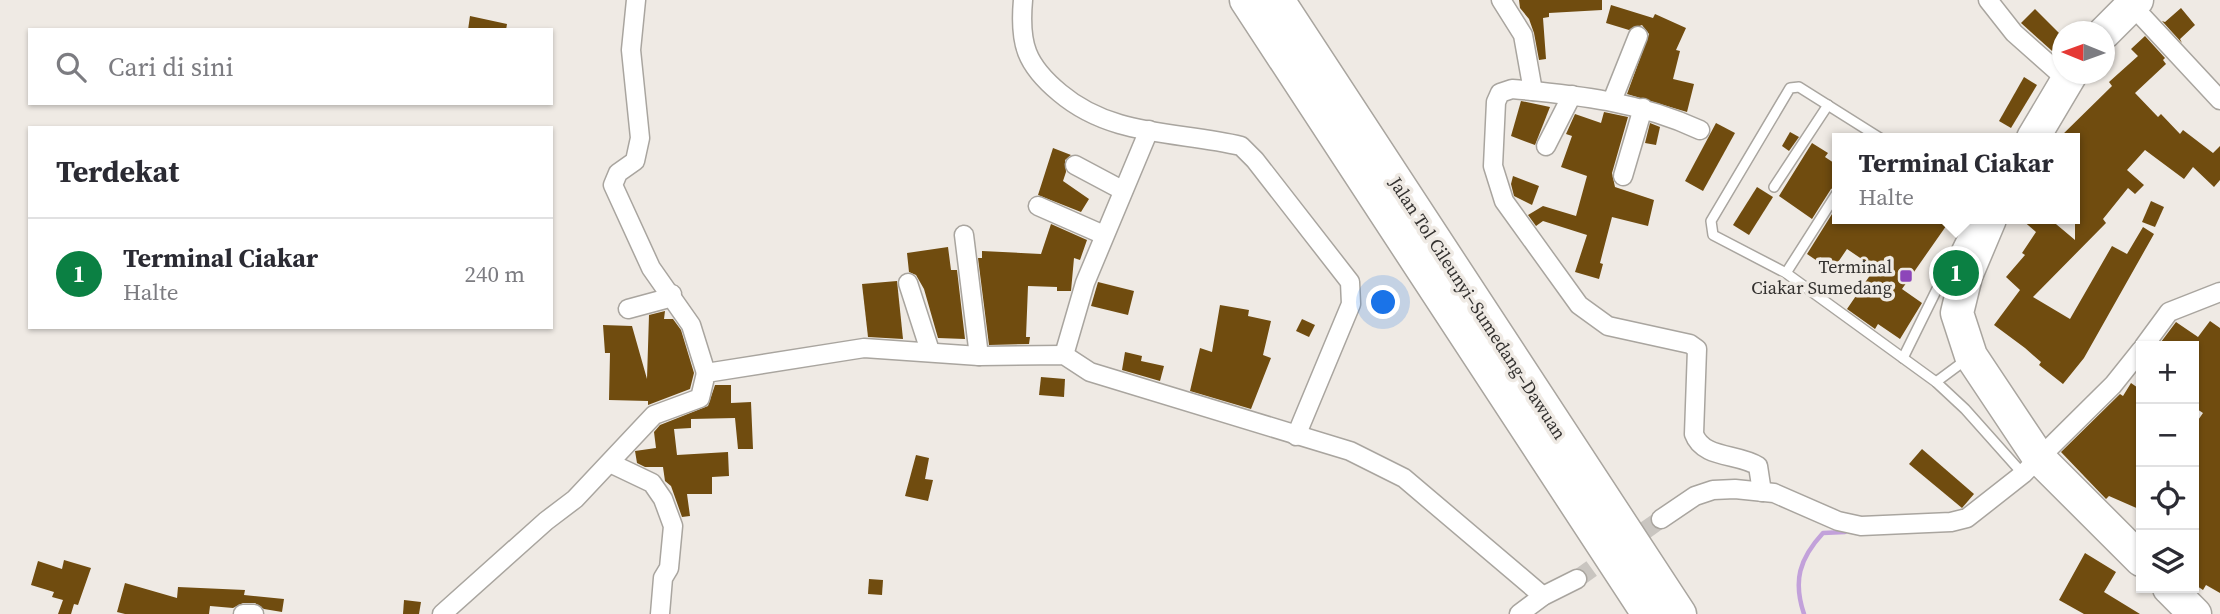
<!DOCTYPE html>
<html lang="id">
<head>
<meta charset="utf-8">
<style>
	:root { --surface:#fff; --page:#f7f7f7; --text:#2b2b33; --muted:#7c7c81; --line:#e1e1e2; --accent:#0b8043 }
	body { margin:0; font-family:"Source Serif 4",serif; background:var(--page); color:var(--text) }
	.controls { position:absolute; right:21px; bottom:21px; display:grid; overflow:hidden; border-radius:0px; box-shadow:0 2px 5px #0004 }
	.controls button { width:63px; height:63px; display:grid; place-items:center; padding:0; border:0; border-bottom:2px solid var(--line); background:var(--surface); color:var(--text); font:35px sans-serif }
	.compass { position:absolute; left:2052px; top:21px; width:63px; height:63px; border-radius:50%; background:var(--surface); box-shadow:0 2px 5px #0004; rotate:271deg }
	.you { position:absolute; left:1384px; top:303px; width:24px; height:24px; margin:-18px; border:5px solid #fff; border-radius:50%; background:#1a73e8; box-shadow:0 0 0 10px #1a73e833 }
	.badge { display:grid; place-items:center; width:46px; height:46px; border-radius:50%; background:var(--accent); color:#fff; font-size:23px; font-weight:700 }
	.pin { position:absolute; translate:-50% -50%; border:4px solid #fff; box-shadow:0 2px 7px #0006 }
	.popup { position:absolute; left:1832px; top:133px; width:248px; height:91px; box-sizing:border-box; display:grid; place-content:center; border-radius:0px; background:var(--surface); filter:drop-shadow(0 2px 5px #0005); font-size:23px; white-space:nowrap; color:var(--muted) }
	.popup b { font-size:26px; color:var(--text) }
	.popup::after { content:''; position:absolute; left:50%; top:100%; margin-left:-14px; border:14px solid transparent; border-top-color:var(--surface) }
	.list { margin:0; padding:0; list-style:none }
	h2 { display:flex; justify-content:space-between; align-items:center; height:91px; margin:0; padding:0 28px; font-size:30px }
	h2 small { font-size:23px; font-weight:400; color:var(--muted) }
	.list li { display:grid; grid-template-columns:46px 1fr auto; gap:21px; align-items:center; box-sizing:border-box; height:112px; padding:0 28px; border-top:2px solid var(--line) }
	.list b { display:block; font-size:26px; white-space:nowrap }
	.list p { margin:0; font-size:23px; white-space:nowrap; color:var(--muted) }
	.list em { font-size:23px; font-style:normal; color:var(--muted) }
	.icon { flex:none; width:38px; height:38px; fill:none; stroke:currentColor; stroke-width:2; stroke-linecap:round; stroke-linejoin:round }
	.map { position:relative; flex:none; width:2220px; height:614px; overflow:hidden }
	.search { position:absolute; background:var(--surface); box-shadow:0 2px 5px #0004; left:28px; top:28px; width:525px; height:77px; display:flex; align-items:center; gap:18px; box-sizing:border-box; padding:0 24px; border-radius:0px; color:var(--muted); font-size:26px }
	.panel { position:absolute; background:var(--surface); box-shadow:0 2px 5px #0004; left:28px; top:126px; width:525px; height:203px; border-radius:0px }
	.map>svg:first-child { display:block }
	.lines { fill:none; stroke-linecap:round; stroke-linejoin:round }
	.stream { stroke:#c2a1da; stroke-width:4.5 }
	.building { fill:#704c0f }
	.street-tunnel { stroke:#c9c5c0; stroke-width:18; stroke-dasharray:18 9; stroke-linecap:butt }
	.lane-casing { stroke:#a9a59f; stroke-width:12 }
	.street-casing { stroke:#a9a59f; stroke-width:21 }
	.highway-casing { stroke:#a9a59f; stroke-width:35 }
	.lane { stroke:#fff; stroke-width:9 }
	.street { stroke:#fff; stroke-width:18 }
	.highway { stroke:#fff; stroke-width:32 }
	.poi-dot { fill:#8d46b9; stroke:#efeae4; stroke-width:2.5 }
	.labels { text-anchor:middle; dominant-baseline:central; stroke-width:7; stroke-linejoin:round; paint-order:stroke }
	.poi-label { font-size:18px; fill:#33312f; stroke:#efeae4; text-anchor:end }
	.street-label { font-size:18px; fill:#33312f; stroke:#efeae4 }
</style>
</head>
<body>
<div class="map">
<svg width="2220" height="614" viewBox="0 0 2220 614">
	<rect width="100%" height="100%" fill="#efeae4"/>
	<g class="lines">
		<path class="stream" d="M 1804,614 C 1793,581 1799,559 1823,533 L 1845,532"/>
	</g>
	<g class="building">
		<polygon points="1519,0 1602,0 1602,10 1549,13 1549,17 1543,18 1546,59 1539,60 1534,33 1529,19 1520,8"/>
		<polygon points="1611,5 1653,18 1655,14 1686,28 1676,50 1680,51 1673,79 1694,84 1687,112 1627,94 1649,34 1642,25 1629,30 1606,23"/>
		<polygon points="2181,8 2195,25 2180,39 2182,43 2162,21 2165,22"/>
		<polygon points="2035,9 2062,36 2061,59 2021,23"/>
		<polygon points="470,16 507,24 506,30 468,30"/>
		<polygon points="2145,36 2165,58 2163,60 2166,64 2135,93 2158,117 2161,114 2180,134 2183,130 2213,153 2220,146 2220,180 2214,187 2193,167 2184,179 2145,150 2127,170 2144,185 2135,194 2128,188 2103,219 2106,223 2033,297 2070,319 2112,246 2127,254 2143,227 2154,234 2084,358 2063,384 2039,365 2041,362 2025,348 1994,325 2020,290 2006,277 2025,255 2022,253 2036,232 2021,219 2050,219 2075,240 2075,138 2059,138 2112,86 2109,82 2138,56 2131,49"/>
		<polygon points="2024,77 2037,85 2011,128 1999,121"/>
		<polygon points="1521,101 1550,107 1535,145 1511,136"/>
		<polygon points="1604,112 1628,117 1612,173 1615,187 1654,200 1648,226 1612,217 1600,263 1603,264 1599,279 1575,272 1587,235 1543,221 1536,226 1528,215 1543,206 1576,216 1587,176 1561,167 1572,136 1566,134 1575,114 1601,123"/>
		<polygon points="1650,123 1660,127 1656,145 1645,143"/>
		<polygon points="1716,123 1735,133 1703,191 1685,181"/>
		<polygon points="1790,132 1799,137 1789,151 1782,146"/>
		<polygon points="1812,143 1828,153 1825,157 1837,165 1837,186 1831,189 1812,219 1779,196"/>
		<polygon points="1053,148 1071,155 1065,160 1066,172 1063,181 1089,199 1081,212 1038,195"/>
		<polygon points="1513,176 1539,186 1532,205 1514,196 1511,184"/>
		<polygon points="1757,187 1773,197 1749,235 1733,225"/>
		<polygon points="2151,201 2164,207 2155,227 2142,222"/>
		<polygon points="1837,206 1837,219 1951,219 1902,289 1922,303 1900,339 1878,324 1875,329 1847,309 1875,268 1847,249 1832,271 1807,254"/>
		<polygon points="1051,224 1087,240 1080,260 1074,258 1071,291 1057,291 1057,287 1028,286 1026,337 1030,337 1029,344 989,345 978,258 982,258 982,251 1041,254"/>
		<polygon points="948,247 951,270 957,270 965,339 938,338 924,289 916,275 909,272 907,253"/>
		<polygon points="897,281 903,339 868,337 862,284"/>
		<polygon points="1098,282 1134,291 1128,315 1091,306"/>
		<polygon points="1220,305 1249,310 1248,316 1271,321 1263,355 1271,358 1251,409 1190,391 1200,348 1212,352"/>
		<polygon points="665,311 664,319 673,319 681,330 694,373 690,389 648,405 648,401 609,400 610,353 605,353 603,325 632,326 647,379 649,315"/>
		<polygon points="1302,319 1315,325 1309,337 1296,331"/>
		<polygon points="2210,321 2220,328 2220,593 2206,585 2203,590 2194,584 2194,426 2203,413 2194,407 2194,346 2158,346 2176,322 2198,337"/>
		<polygon points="1125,352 1142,356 1141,361 1164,366 1160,381 1122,370"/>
		<polygon points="1041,377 1065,379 1064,397 1039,395"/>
		<polygon points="2131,383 2141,390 2141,510 2109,496 2106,499 2061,452 2120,394 2123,396"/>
		<polygon points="715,385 731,385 731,403 751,402 753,449 738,449 735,418 691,419 691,428 674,429 677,455 728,452 729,476 712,477 712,494 687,494 690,516 682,517 671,486 665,481 663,467 645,467 637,463 635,451 656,448 654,432 660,425 708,406"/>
		<polygon points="1922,449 1974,494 1962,508 1909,464"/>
		<polygon points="916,455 929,458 925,479 933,480 928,501 905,496"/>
		<polygon points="2085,553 2116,572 2104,592 2140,614 2084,614 2059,600"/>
		<polygon points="64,560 91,568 78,605 74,604 71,614 58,614 63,600 52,597 54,592 31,585 38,561 62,569"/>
		<polygon points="869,579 883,580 882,595 868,594"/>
		<polygon points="125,583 177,598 178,587 245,590 244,595 284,599 282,612 264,609 255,603 243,603 233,608 210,606 209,614 125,614 117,612"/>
		<polygon points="404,600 421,602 419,614 403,614"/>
	</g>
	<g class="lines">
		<polyline class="street-tunnel" points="1577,579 1661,519"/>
		<defs>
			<g id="lane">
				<polyline points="1880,138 1799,87 1790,88 1711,221 1713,235 1786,273 1936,382 1965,409 2023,474"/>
				<polyline points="1774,187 1828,105"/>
				<polyline points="1786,273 1837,193"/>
				<polyline points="1903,358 1970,222"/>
				<polyline points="1936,382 1967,359"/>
			</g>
			<g id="street">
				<polyline points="636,0 631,50 640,138 635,161 618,173 613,185 651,268 691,325 706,373"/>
				<path d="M 1023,0 C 1019,44 1026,65 1060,93 C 1112,137 1177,131 1241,146 L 1255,160 L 1350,282 L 1351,304 L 1296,436"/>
				<polyline points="1501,0 1523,35 1533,91"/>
				<polyline points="1988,0 2014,33 2067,80"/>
				<polyline points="2127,0 2220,100"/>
				<polyline points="1612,101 1638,36"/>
				<path d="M 1700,130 C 1640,102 1578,95 1512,89 L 1500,93 L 1496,102 L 1493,166 L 1504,201 L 1579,305 L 1608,326 L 1690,344 L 1697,349 L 1694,434 C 1703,459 1738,453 1758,466 L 1762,492"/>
				<polyline points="1546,146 1572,95"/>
				<polyline points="1075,165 1122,190"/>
				<polyline points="1623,176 1643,108"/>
				<polyline points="1038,206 1104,235"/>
				<polyline points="964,235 979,356"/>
				<polyline points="908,283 930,351"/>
				<polyline points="628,309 665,299 672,294"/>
				<polyline points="2144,346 2169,312 2220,292"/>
				<polyline points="1064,355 1085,283 1149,130"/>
				<polyline points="610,463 652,483 663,499 673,526 669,568 663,578 660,614"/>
				<polyline points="1661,519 1695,496 1713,490 1735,489 1774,493 1838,521 1861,526 1951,522 1967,518 2023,474 2113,385 2141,350"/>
				<polyline points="243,614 254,614"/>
				<polyline points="442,614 546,521 575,499 654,415 700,398 706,373 864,348 979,356 1064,355 1090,372 1350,451 1404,478 1543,596"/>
				<polyline points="1519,614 1543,596 1577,579"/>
			</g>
			<g id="highway">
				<polyline points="1246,0 1648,614"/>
				<polyline points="1278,0 1680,614"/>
				<polyline points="2104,33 2137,0"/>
				<polyline points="2033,138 2071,74"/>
				<polyline points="1990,219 1966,276 1957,313 1971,356 2039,458 2141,560"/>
				<polyline points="2169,588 2195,614"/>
			</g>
		</defs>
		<use href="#lane" class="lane-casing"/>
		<use href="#street" class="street-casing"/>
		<use href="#highway" class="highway-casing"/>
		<use href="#lane" class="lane"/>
		<use href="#street" class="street"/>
		<use href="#highway" class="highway"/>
	</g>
	<rect class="poi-dot" x="1899" y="269" width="14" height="14" rx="3.5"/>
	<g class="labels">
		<g class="poi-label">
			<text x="1892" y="266">Terminal<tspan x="1892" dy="21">Ciakar Sumedang</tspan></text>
		</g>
		<g class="street-label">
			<text transform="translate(1478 308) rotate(57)">Jalan Tol Cileunyi–Sumedang–Dawuan</text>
		</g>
	</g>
</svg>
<div class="controls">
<button>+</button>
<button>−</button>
<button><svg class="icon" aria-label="locate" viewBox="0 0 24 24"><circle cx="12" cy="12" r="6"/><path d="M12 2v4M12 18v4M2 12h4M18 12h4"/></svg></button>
<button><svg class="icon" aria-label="layers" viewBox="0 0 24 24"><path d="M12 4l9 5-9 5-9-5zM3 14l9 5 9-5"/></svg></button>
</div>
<svg class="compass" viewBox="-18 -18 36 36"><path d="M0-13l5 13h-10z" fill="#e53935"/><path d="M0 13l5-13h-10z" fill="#7c7c81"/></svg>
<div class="you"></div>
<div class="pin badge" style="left:1956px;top:273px">1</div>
<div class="popup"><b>Terminal Ciakar</b>Halte</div>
<div class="search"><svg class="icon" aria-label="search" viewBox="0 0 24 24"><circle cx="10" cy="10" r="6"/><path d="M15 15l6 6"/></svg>Cari di sini</div>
<section class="panel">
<h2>Terdekat<small></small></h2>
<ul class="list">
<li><span class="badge">1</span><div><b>Terminal Ciakar</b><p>Halte</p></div><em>240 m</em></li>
</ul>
</section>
</div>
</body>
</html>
